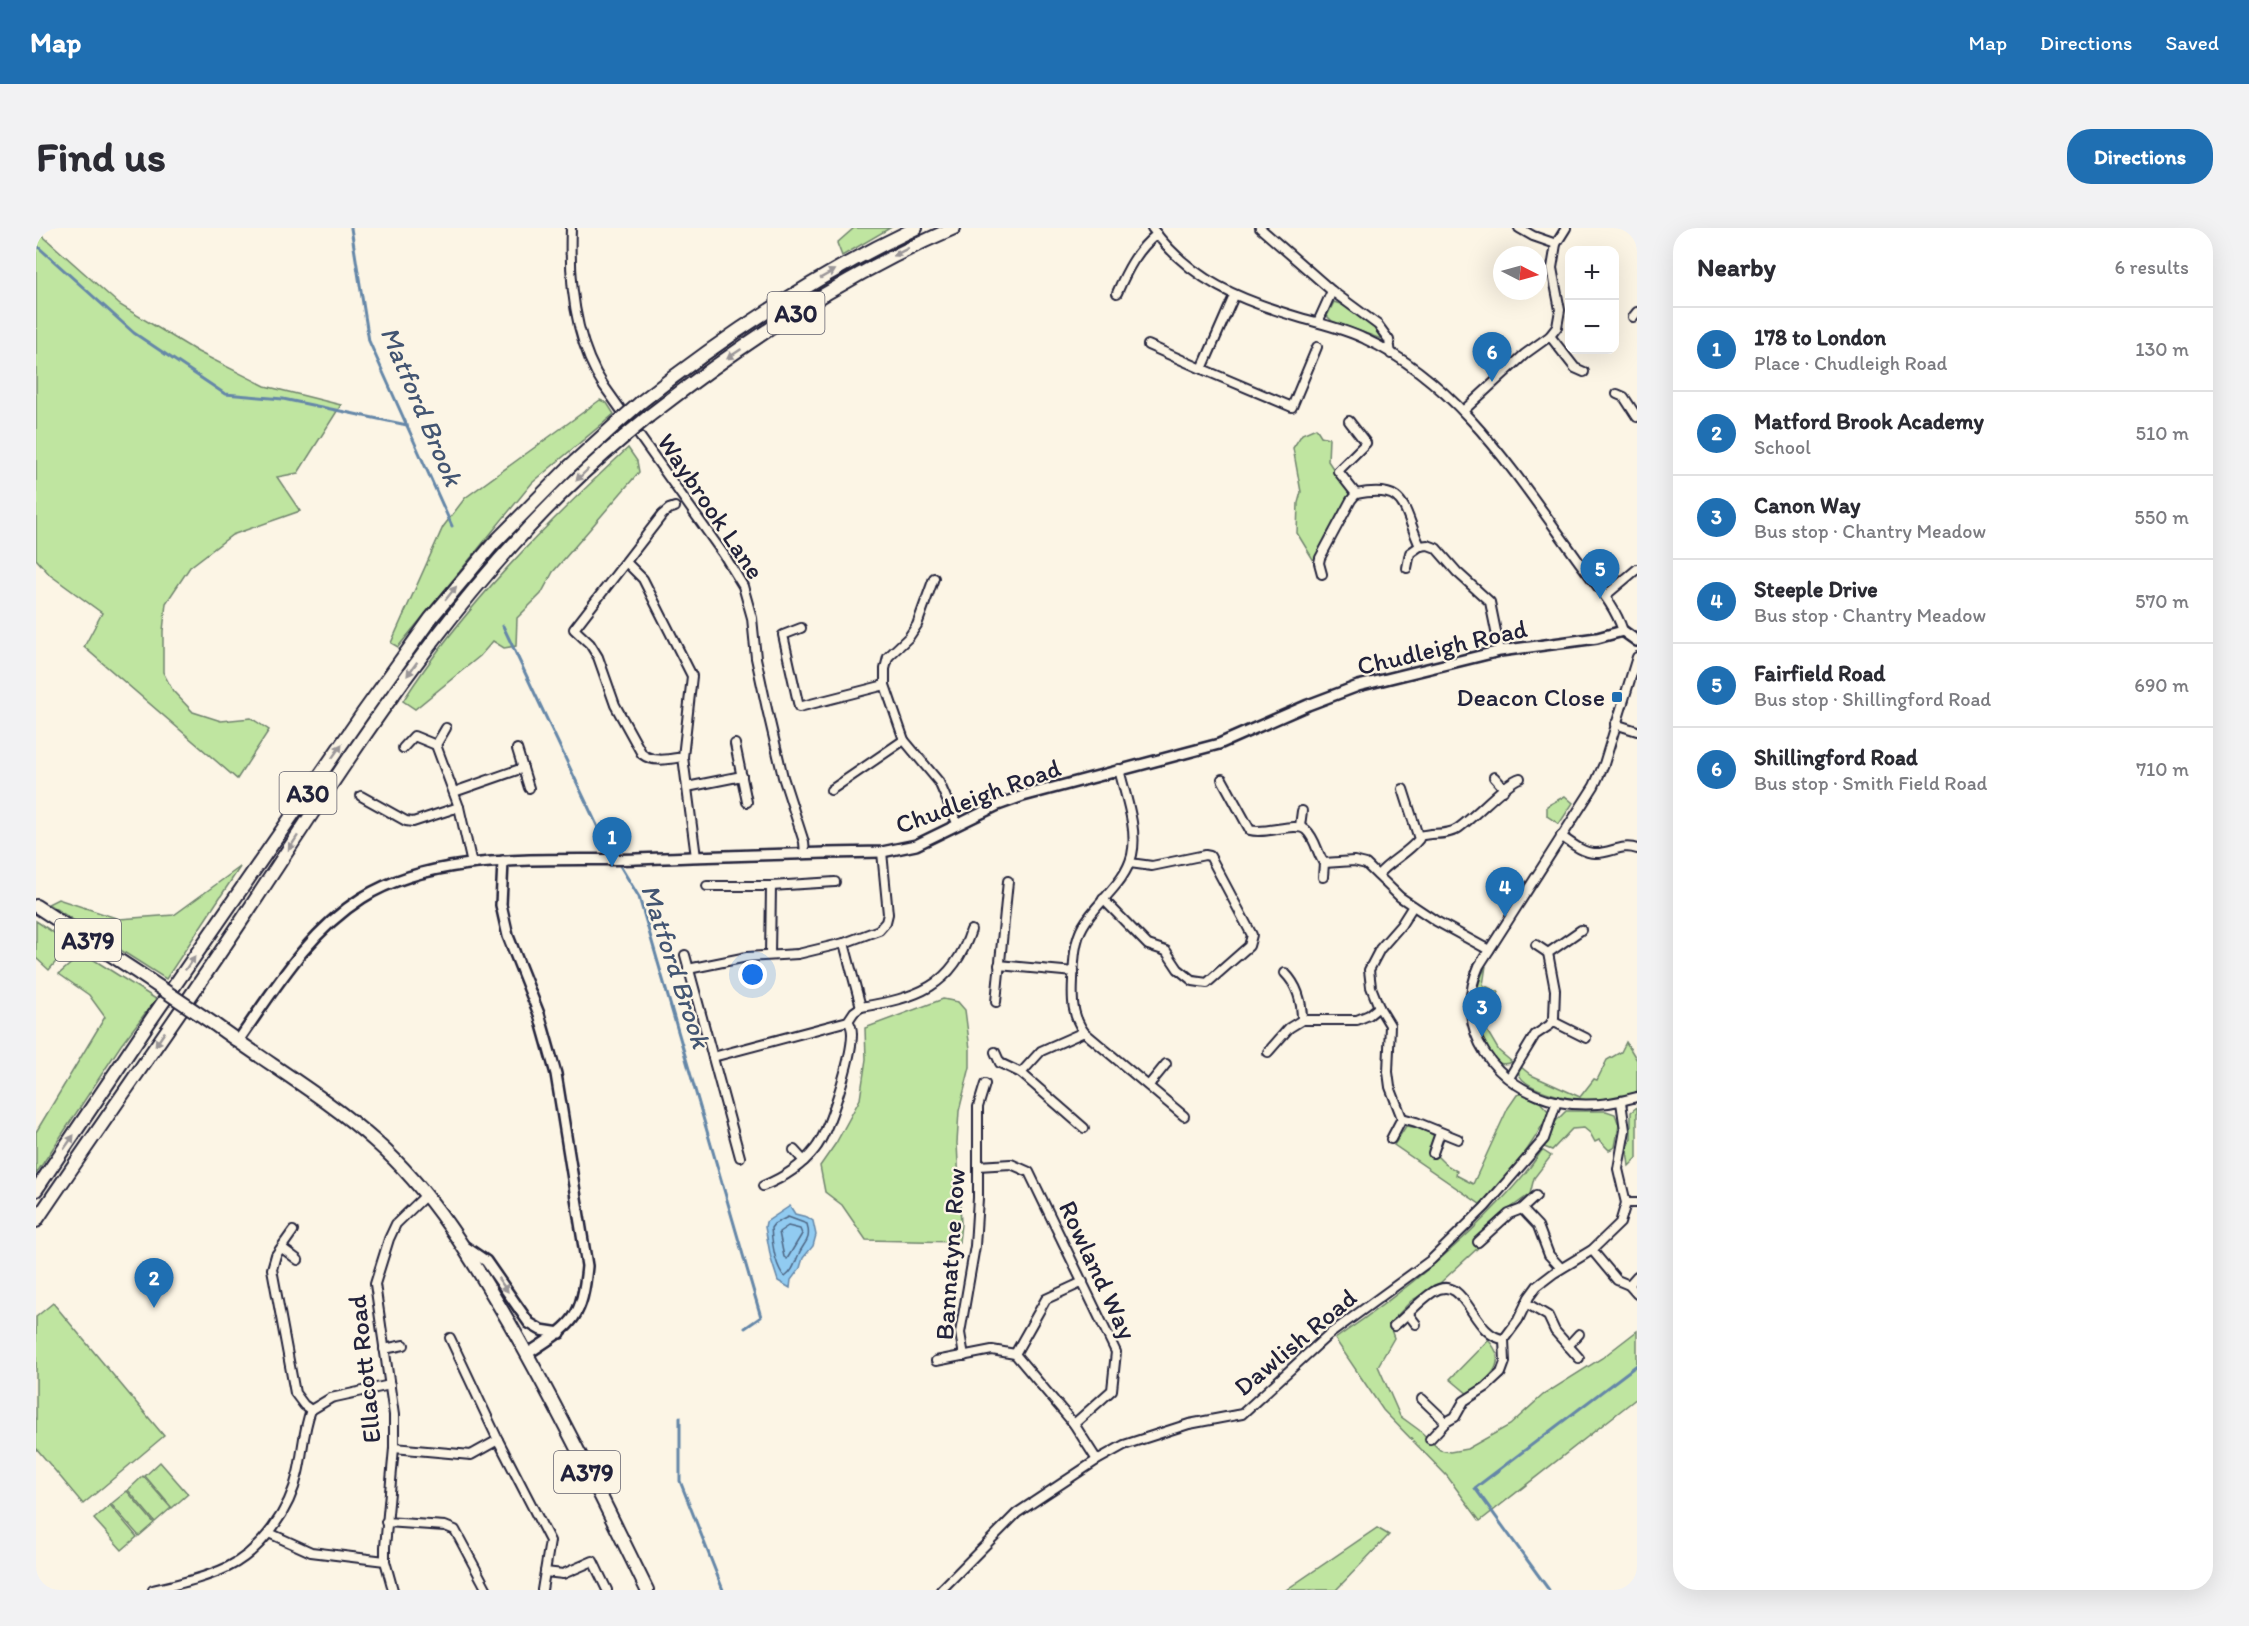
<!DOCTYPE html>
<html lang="en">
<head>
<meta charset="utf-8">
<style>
	:root { --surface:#fff; --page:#f2f2f3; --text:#2b2b33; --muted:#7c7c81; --line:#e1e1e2; --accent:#1f6fb2 }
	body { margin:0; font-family:Itim,sans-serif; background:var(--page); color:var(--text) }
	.controls { position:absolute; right:18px; top:18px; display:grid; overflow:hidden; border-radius:12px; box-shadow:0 6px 24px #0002 }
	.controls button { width:54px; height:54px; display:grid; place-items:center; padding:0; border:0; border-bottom:2px solid var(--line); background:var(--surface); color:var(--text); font:30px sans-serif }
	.compass { position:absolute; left:1457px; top:18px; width:54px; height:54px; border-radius:50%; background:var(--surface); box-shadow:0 6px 24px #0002; rotate:96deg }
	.you { position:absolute; left:717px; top:747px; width:21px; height:21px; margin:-15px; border:4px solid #fff; border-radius:50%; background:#1a73e8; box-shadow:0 0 0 9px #1a73e833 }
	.badge { display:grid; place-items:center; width:39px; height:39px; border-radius:50%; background:var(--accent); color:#fff; font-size:20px; font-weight:700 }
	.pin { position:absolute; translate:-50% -50px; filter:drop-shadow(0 2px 3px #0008) }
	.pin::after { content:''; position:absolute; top:32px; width:21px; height:18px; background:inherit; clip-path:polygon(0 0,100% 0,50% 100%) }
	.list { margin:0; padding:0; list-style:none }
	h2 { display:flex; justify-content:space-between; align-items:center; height:78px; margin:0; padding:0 24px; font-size:26px }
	h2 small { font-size:20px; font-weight:400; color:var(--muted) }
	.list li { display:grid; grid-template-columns:39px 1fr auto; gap:18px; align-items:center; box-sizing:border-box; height:84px; padding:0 24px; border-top:2px solid var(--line) }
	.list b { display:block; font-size:22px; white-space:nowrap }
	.list p { margin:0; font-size:20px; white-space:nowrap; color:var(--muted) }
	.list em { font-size:20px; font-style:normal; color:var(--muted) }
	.map { position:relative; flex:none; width:1601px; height:1362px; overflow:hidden; border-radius:24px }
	header { display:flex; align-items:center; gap:36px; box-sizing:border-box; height:84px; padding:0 30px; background:var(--accent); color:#fff }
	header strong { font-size:28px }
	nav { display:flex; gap:33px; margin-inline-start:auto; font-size:21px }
	.intro { display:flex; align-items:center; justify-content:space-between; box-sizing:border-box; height:144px; padding:0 36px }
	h1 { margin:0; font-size:42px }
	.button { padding:15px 27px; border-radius:24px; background:var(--accent); color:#fff; font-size:21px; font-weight:700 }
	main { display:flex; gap:36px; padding:0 36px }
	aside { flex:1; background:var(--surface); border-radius:24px; box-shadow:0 6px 24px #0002 }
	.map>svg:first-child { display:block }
	.green { fill:#bfe5a0; stroke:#70846e; stroke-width:1.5 }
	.water { fill:#91cbf1; stroke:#6587a8; stroke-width:1.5 }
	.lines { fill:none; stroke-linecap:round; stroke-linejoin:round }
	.shore { stroke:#4e6684; stroke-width:1.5 }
	.stream { stroke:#6587a8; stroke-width:3 }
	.minor-casing { stroke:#22223b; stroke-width:12 }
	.tertiary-casing { stroke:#22223b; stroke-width:14 }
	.primary-casing { stroke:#22223b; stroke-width:16 }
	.trunk-casing { stroke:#22223b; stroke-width:16 }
	.minor { stroke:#fcf5e5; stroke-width:8 }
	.tertiary { stroke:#fcf5e5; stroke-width:9 }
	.primary { stroke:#fcf5e5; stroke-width:12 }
	.trunk { stroke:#fcf5e5; stroke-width:12 }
	.primary-bridge-casing { stroke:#22223b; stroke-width:16; stroke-linecap:butt }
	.trunk-bridge-casing { stroke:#22223b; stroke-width:16; stroke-linecap:butt }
	.primary-bridge { stroke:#fcf5e5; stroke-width:12 }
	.trunk-bridge { stroke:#fcf5e5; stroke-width:12 }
	.oneway { fill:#9a9698 }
	.poi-dot { fill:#1f6fb2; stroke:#fcf5e5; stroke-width:2 }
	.labels { text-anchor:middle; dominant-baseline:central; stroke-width:4.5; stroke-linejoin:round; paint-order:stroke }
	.shield { fill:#fcf5e5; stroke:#63616e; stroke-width:1.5 }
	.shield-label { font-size:24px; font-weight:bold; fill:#22223b }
	.street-label { font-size:26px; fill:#22223b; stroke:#fcf5e5 }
	.poi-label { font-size:26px; fill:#22223b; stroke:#fcf5e5; text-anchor:end }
	.water-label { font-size:27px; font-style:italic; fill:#435572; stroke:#fcf5e5 }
</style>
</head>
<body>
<header>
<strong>Map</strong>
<nav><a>Map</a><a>Directions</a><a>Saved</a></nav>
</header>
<div class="intro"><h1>Find us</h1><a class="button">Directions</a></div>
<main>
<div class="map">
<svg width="1601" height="1362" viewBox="0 0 1601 1362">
	<rect width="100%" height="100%" fill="#fcf5e5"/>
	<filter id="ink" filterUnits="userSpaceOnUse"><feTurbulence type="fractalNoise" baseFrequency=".0167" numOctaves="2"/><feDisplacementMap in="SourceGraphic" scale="12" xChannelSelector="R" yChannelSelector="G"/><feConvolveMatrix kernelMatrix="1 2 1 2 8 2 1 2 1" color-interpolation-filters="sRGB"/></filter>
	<g filter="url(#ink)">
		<g class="green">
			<polygon points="818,0 854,0 806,28 801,15"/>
			<polygon points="0,2 84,77 162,124 229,158 305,177 262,245 241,249 264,283 196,307 154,339 130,375 127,403 127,444 137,463 157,484 185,493 215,490 233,502 201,551 48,419 66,385 14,347 0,331"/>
			<path d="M 1298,74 C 1316,79 1337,94 1345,111 L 1296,93 L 1291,88 Z"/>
			<polygon points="564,172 571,175 578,186 496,255 362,419 355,415 407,299 429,270"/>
			<polygon points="1280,200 1285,208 1293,210 1292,233 1314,266 1278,333 1261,305 1262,275 1265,264 1257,220 1266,206"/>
			<path d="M 592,220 L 601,233 L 603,244 L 517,344 L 505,366 L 481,390 L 480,418 L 468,420 L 457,413 L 444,428 L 379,481 L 367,473 C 428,378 510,296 592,220 Z"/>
			<polygon points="1529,568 1537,575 1523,596 1511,588 1511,578"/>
			<polygon points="204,639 130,751 12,676 22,671 83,691 138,687"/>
			<polygon points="0,693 35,716 13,742 0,730"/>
			<polygon points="47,725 120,771 85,817 0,946 0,904 69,789 53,767 23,746"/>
			<path d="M 1450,738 L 1447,757 L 1463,764 L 1447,796 L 1463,823 L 1476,834 C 1448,847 1439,788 1440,770 C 1441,759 1445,748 1450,738 Z"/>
			<polygon points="907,771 922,774 929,782 934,821 934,839 923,883 921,915 925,996 923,1014 830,1012 806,977 789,964 784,938 800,915 824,871 830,831 829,800"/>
			<path d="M 1590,814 L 1601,832 L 1601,866 C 1584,870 1566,874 1549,872 C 1532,871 1484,861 1482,843 L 1485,839 L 1495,847 L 1544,869 L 1558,851 L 1561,852 L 1571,832 L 1585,824 Z"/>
			<path d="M 1487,865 L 1503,873 L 1513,884 C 1499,914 1469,955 1444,976 L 1358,917 L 1370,898 C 1381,899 1392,903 1400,909 L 1396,923 L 1409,936 L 1421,943 L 1420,947 L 1437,956 L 1472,880 L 1481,867 Z"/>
			<polygon points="1601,879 1601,930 1593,938 1591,922 1595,911 1595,884"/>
			<polygon points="1530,883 1570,883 1579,886 1583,897 1579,919 1573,922 1563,912 1559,914 1554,905 1548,900 1536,901 1516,922 1508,919 1520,893"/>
			<path d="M 1506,922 L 1515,928 L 1498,950 L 1494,966 L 1462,989 L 1442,1009 L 1444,1018 L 1403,1056 L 1375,1073 L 1353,1096 L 1358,1110 L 1342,1138 L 1364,1188 L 1383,1202 L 1404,1222 L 1414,1224 L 1431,1221 L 1474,1197 L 1507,1167 L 1566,1130 L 1601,1103 L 1601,1170 L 1444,1293 L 1411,1248 L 1347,1182 L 1299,1111 C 1353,1074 1404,1035 1450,988 C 1470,968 1491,946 1506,922 Z"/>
			<polygon points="17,1075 128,1208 47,1276 0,1220 0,1089"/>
			<path d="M 1452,1112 C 1475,1136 1451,1152 1432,1166 L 1414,1151 Z"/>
			<polygon points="124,1234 152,1266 136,1280 109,1248"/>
			<polygon points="107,1248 135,1280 119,1294 92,1262"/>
			<polygon points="91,1263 118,1295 103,1308 75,1276"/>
			<polygon points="74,1277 101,1309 86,1322 58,1291"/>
			<polygon points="1341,1300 1353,1307 1300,1362 1250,1362"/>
		</g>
		<polygon class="water" points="754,978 759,986 771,989 777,993 780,1007 777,1018 767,1030 764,1040 755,1052 754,1060 742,1053 735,1031 729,999 730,994"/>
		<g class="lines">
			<g class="shore">
				<path d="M 752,989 L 771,996 C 776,1014 767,1014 762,1028 C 758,1037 757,1043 749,1049 C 739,1039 736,1014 735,1000 L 738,996 Z"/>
				<polygon points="752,998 764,1001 766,1006 751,1031 748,1029 743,1004"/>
			</g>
			<g class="stream">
				<polyline points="315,0 333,113 416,298"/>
				<polyline points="0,17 98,105 189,166 247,171 371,197"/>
				<polyline points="467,398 566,608 603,669 725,1089 709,1100"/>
				<polyline points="644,1189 644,1253 687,1362"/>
				<polyline points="1513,1362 1439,1260 1601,1137"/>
			</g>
			<defs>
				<g id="minor">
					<path d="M 535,0 C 533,52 538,113 568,158 L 688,327 L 707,358 L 716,390 L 720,430 L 731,481 L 747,549 L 768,614 L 769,626"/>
					<path d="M 1116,0 C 1155,53 1204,72 1265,90 C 1286,96 1309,101 1329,111 C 1423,154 1482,250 1541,331 C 1558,355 1578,375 1587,403"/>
					<polyline points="1224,0 1296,63 1342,97 1353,112 1355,126"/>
					<polyline points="1483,0 1497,8 1520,16"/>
					<path d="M 1081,65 C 1091,42 1101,22 1121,6"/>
					<polyline points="1198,68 1166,141 1256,179 1281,119"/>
					<polyline points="1597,89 1601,84"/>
					<polyline points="1282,94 1296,63"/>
					<polyline points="1514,108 1539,140 1548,144"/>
					<polyline points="1112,117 1166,141"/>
					<polyline points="1581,166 1588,169 1601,189"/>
					<polyline points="1427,183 1489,126 1514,108 1521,99 1524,82 1516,40 1520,16 1530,0"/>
					<polyline points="1313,193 1330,215 1302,243 1320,266"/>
					<path d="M 639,279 L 633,281 L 626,287 L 538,401 L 554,416 L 562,429 L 579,477 L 606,526 C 617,535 634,531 647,529"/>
					<polyline points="591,335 607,351 656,448 647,529 660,629"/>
					<polyline points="1371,340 1374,325 1384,318"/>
					<path d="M 1286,346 L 1283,335 L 1284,330 L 1315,272 L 1320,266 C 1372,256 1366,279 1384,318 L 1392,317 L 1400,320 L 1421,344 L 1454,374 L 1464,423"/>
					<polyline points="898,350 881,397 873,409 852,429 849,441 849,457 868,512 903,554 921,595"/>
					<polyline points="1569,368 1601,341"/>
					<polyline points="765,400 747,407 763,479 849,457"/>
					<path d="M 1601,429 L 1568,536 L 1558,558 L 1443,738 C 1415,801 1460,861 1523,874 C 1548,879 1576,876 1601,869"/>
					<polyline points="1579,496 1601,503"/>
					<polyline points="699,516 711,574"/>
					<polyline points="400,517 423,579 436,636"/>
					<polyline points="367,520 378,508 400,517 410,500"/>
					<polyline points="481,521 493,560"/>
					<path d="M 1083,541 C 1089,567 1102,600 1096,627 C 1089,656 1061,673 1047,698 C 1038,714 1038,733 1037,752 C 1036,772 1036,787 1048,804 L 1148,888"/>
					<polyline points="1458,549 1466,558 1467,563"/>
					<path d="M 1186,551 L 1214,602 C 1229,607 1260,593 1270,602 C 1280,611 1281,626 1288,635 L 1318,633 L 1330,636 L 1364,669 L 1400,693 L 1453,722"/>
					<polyline points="651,559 706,548"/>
					<polyline points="795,562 868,512"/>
					<polyline points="418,564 487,540"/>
					<polyline points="325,568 370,593 377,594 423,579"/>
					<polyline points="1264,598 1266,583"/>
					<path d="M 1384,608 C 1396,604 1410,608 1421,601 C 1437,591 1471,553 1484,550"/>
					<path d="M 1525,608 C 1535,615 1547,625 1559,625 C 1574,626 1586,615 1601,621"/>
					<path d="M 1342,647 C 1354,633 1372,625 1383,611 L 1367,561"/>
					<polyline points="1287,649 1288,635"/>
					<polyline points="671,658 735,658 799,654"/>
					<polyline points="1067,671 1112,717 1130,723 1142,741 1157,753 1171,755 1213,718 1216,707 1174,628 1169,627 1116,638 1094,635"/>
					<polyline points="1500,717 1512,725"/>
					<polyline points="649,727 704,929"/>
					<polyline points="734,727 735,658"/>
					<polyline points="963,737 1038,744"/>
					<polyline points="652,741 711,729 762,726 808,715 843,702 850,694 852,686 846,624"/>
					<path d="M 1249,745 C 1261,757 1266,775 1266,792"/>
					<polyline points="960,774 972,653"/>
					<path d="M 825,779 C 880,770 917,759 935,702"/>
					<polyline points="1516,793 1550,810"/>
					<polyline points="959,824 964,835 985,845 1048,900"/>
					<polyline points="1232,824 1253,800 1266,792 1321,792 1333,787 1343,779"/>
					<polyline points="677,829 812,793 818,784 825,779 808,715"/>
					<polyline points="985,845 1005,823 1048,804"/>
					<polyline points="1473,850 1499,807 1514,797 1518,790 1519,762 1512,725 1545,702"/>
					<polyline points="1113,857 1130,836"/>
					<polyline points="1366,890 1380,894 1422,911"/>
					<polyline points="1355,911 1366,890 1354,859 1352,844 1354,797 1343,779 1335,759 1333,742 1344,721 1365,697 1377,678"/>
					<polyline points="758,922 768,933"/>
					<polyline points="1397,925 1404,905"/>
					<polyline points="942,938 975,936 993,944 1080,1124 1076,1162 1038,1196"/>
					<path d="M 727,958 C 747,950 765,939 779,921 C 793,904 816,828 816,806 C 816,801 815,797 812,793"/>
					<polyline points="1590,975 1601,975"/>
					<polyline points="1486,981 1500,968"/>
					<polyline points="257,1003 240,1027 236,1041 259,1165 268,1177 275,1182"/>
					<polyline points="1442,1014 1473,986 1486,981 1502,998 1513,1027 1525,1040"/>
					<polyline points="246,1020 262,1032"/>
					<polyline points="1556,1022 1581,1052 1593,1057 1601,1066"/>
					<polyline points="1593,1057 1601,1048"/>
					<polyline points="1490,1075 1512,1088 1519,1103 1543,1130"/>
					<polyline points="1373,1087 1380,1096"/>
					<path d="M 1358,1098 C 1372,1087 1383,1073 1397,1064 C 1430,1043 1436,1109 1468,1111"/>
					<polyline points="414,1110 462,1212"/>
					<polyline points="1532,1118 1543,1106"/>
					<polyline points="348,1121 368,1117"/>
					<polyline points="979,1126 1010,1071 1047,1054"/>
					<polyline points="928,1128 924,1105 939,1018 942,970 942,879 949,856"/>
					<polyline points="900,1133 956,1122 979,1126 1038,1196 1061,1232"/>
					<polyline points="1386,1171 1410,1194"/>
					<polyline points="1394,1211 1410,1194 1419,1189 1428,1173 1450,1159 1465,1145 1469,1134 1468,1111 1482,1092 1493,1069 1501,1058 1518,1045 1556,1022 1584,995 1590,975 1582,941 1589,902 1585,874"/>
					<polyline points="358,1220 435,1227 462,1212 514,1313 506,1362"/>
					<polyline points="350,1294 409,1298 419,1302 451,1362"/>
					<polyline points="233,1305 275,1324 349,1333"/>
					<polyline points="509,1344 527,1346 557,1333 571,1362"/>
					<path d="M 117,1362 C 142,1356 169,1350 192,1339 C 226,1322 254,1282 262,1245 C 267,1224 267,1203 275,1182 L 295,1170 L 354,1157"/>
					<polyline points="357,1362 349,1333 349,1319 358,1220 358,1187 339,1056 353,1011 360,996 390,967"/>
					<polyline points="905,1362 981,1285 1061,1232 1088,1217 1153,1196 1206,1186 1291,1108 1395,1032 1449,979 1508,911 1521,873"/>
				</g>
				<g id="tertiary">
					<path d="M 467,633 L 465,677 L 472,708 L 503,786 L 520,846 L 551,1038 C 546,1094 535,1097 491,1126"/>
					<path d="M 202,813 C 238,762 271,705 326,670 C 403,622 513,634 601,631 C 682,628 764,625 846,624 L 880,617 L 962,577 L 987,568 L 1183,516 L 1272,477 L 1322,458 L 1464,423 L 1561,410 L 1587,403 L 1601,413"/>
					<polyline points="428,1018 450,1033 493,1095 505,1102 524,1105"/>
				</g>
				<g id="primary">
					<polyline points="0,678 104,746"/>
					<path d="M 178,796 C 232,836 290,869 340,914 C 397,964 436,1031 474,1096 C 523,1182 567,1272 611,1362"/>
				</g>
				<g id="trunk">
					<path d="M 605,174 C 691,106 781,47 880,0"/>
					<path d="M 613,188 C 707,115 808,47 918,0"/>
					<polyline points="0,962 114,793 327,485 395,390 457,316 533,239 580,196"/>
					<path d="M 0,993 C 70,889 143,787 212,683 C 323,514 432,339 589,208"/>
				</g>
			</defs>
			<use href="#minor" class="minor-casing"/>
			<use href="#tertiary" class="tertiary-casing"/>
			<use href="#primary" class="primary-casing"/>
			<use href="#trunk" class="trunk-casing"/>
			<use href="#minor" class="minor"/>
			<use href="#tertiary" class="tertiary"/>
			<use href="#primary" class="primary"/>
			<use href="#trunk" class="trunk"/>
			<defs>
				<polyline id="primary-bridge" points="104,746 178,796"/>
				<g id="trunk-bridge">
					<polyline points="580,196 605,174"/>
					<polyline points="589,208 613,188"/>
				</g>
			</defs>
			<use href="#primary-bridge" class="primary-bridge-casing"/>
			<use href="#trunk-bridge" class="trunk-bridge-casing"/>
			<use href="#primary-bridge" class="primary-bridge"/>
			<use href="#trunk-bridge" class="trunk-bridge"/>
		</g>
		<defs><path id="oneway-solid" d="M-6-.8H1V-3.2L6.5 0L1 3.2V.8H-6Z" transform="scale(1.5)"/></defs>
		<g class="oneway">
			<use href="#oneway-solid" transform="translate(865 24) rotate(153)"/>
			<use href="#oneway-solid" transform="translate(792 46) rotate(-29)"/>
			<use href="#oneway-solid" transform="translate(698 126) rotate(146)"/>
			<use href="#oneway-solid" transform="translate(546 247) rotate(136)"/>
			<use href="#oneway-solid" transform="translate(415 365) rotate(-51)"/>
			<use href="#oneway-solid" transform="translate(376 441) rotate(126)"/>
			<use href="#oneway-solid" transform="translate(301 523) rotate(-55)"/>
			<use href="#oneway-solid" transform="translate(257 615) rotate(123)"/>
			<use href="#oneway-solid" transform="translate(154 735) rotate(-55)"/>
			<use href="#oneway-solid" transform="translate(124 811) rotate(124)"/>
			<use href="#oneway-solid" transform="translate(33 914) rotate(-55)"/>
			<use href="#oneway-solid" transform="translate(467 1057) rotate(54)"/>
		</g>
	</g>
	<rect class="poi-dot" x="1575" y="463" width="12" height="12" rx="3"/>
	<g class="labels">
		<g class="shield">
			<rect x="731.5" y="64" width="57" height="42" rx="4.5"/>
			<rect x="243.5" y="544" width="57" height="42" rx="4.5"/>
			<rect x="19" y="691" width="66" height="42" rx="4.5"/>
			<rect x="518" y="1223" width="66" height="42" rx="4.5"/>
		</g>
		<g class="shield-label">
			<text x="760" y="85">A30</text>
			<text x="272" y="565">A30</text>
			<text x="52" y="712">A379</text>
			<text x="551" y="1244">A379</text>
		</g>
		<g class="street-label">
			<text transform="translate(675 278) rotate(56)">Waybrook Lane</text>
			<text transform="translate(1406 419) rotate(-13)">Chudleigh Road</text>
			<text transform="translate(942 568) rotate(-20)">Chudleigh Road</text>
			<text transform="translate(914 1026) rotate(-86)">Bannatyne Row</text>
			<text transform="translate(1062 1042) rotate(65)">Rowland Way</text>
			<text transform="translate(1259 1114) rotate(-40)">Dawlish Road</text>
			<text transform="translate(328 1141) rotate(-96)">Ellacott Road</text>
		</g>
		<g class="poi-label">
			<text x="1569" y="469">Deacon Close</text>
		</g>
		<g class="water-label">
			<text transform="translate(386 178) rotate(67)">Matford Brook</text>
			<text transform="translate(640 738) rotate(72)">Matford Brook</text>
		</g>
	</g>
</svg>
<div class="controls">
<button>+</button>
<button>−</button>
</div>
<svg class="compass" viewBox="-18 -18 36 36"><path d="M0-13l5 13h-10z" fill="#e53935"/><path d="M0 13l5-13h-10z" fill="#7c7c81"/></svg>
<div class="you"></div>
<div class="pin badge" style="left:576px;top:639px">1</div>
<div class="pin badge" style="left:118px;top:1080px">2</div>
<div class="pin badge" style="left:1446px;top:809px">3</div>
<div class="pin badge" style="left:1469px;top:689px">4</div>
<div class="pin badge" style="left:1564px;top:371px">5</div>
<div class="pin badge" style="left:1456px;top:154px">6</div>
</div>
<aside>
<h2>Nearby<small>6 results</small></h2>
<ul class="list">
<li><span class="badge">1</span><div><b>178 to London</b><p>Place · Chudleigh Road</p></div><em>130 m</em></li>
<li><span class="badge">2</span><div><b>Matford Brook Academy</b><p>School</p></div><em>510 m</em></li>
<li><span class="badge">3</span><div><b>Canon Way</b><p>Bus stop · Chantry Meadow</p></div><em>550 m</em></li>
<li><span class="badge">4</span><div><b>Steeple Drive</b><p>Bus stop · Chantry Meadow</p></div><em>570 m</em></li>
<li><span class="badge">5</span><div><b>Fairfield Road</b><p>Bus stop · Shillingford Road</p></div><em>690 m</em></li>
<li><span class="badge">6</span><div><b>Shillingford Road</b><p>Bus stop · Smith Field Road</p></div><em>710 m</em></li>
</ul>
</aside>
</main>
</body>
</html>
